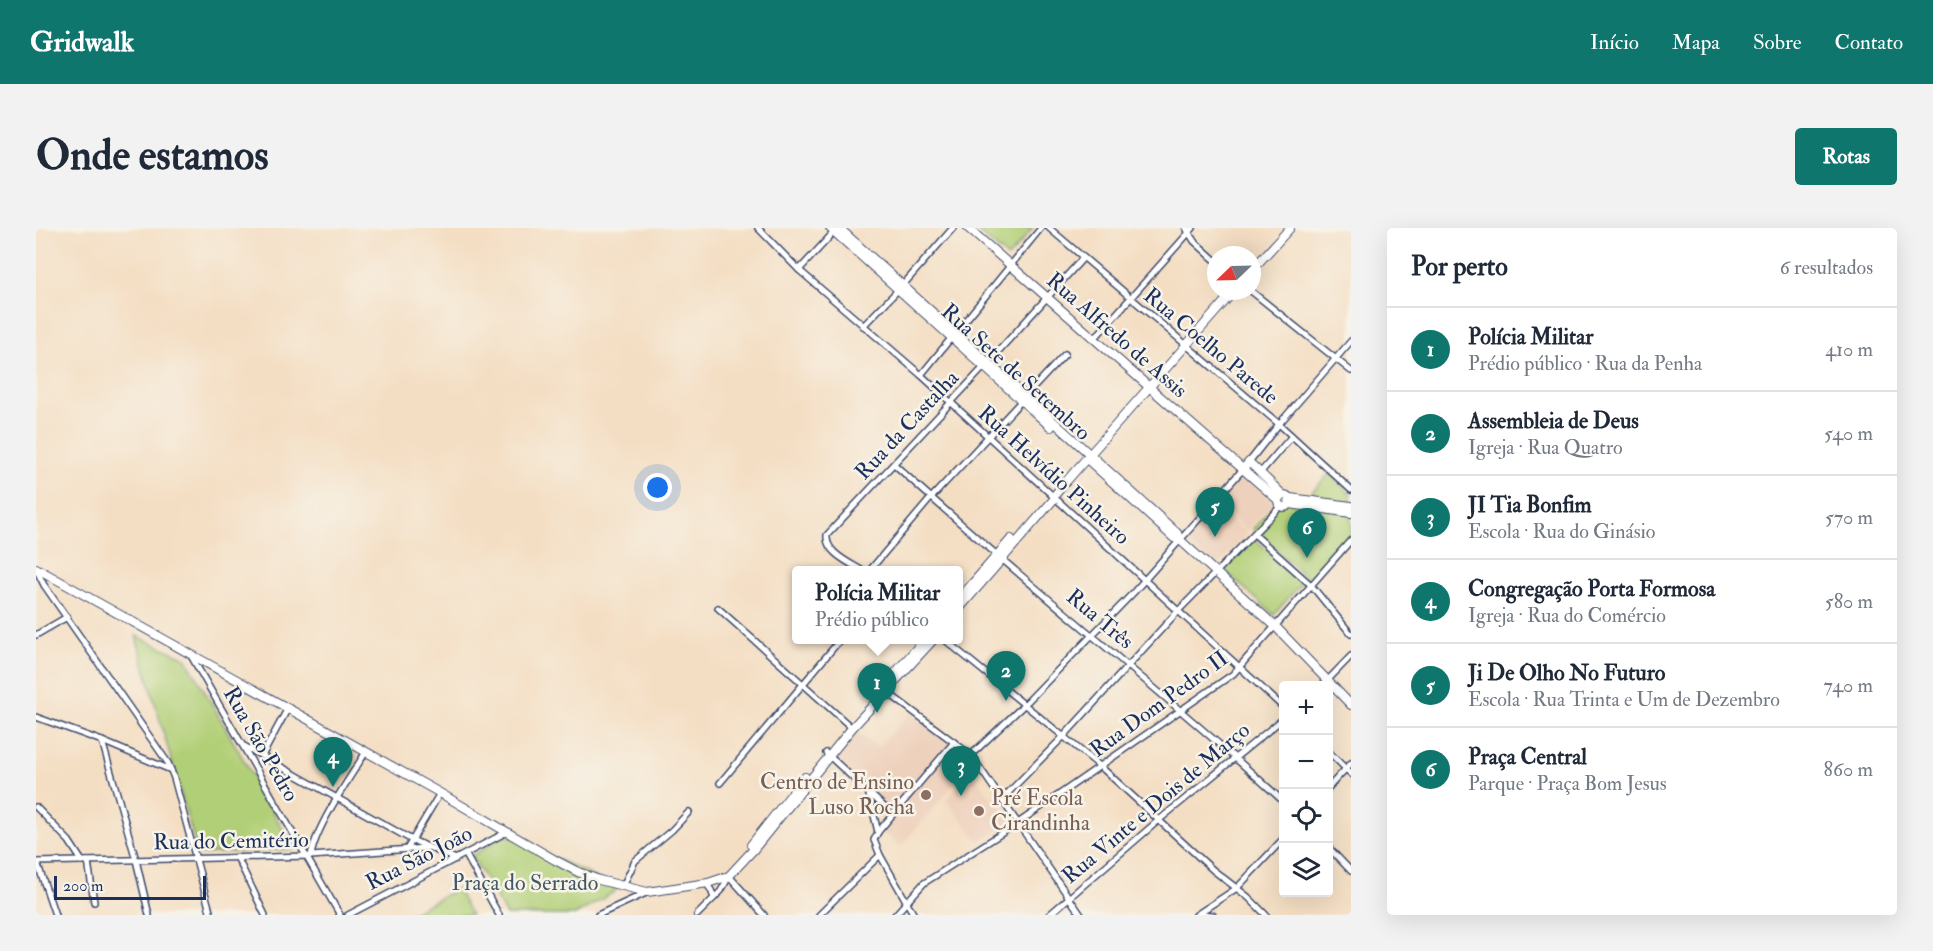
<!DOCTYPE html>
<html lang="pt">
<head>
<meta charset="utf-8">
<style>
	:root { --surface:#fff; --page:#f2f2f3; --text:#1f2937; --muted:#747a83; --line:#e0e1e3; --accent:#0f766e }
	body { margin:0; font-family:"IM FELL Double Pica",serif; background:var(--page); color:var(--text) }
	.controls { position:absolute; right:18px; bottom:18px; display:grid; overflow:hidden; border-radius:6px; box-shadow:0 6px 24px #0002 }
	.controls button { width:54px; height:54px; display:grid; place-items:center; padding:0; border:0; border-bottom:2px solid var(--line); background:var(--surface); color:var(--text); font:30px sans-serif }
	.compass { position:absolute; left:1171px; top:18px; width:54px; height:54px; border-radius:50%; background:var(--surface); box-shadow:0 6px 24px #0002; rotate:247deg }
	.scale { position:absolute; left:18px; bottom:15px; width:152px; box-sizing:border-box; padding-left:6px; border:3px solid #1b2f5e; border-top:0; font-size:16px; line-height:21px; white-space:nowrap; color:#1b2f5e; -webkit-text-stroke:4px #f7f3e8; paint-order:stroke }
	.you { position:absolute; left:622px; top:260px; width:21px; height:21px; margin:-15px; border:4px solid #fff; border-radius:50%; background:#1a73e8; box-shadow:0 0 0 9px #1a73e833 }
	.badge { display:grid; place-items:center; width:39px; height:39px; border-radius:50%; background:var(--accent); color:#fff; font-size:20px; font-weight:700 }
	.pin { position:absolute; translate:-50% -50px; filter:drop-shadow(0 2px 3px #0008) }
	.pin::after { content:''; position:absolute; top:32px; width:21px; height:18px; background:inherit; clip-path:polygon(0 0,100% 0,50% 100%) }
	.popup { position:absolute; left:756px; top:338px; width:171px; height:78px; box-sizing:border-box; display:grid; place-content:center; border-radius:6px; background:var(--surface); filter:drop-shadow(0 2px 4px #0005); font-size:20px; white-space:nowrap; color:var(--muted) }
	.popup b { font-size:22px; color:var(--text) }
	.popup::after { content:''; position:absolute; left:50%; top:100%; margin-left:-12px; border:12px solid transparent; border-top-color:var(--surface) }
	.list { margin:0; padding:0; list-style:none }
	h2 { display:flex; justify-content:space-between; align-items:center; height:78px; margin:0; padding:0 24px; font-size:26px }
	h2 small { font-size:20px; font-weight:400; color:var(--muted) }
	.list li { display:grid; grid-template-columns:39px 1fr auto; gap:18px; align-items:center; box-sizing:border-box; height:84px; padding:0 24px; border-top:2px solid var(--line) }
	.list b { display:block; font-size:22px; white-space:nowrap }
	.list p { margin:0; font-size:20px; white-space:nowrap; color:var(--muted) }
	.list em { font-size:20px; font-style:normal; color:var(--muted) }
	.icon { flex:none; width:33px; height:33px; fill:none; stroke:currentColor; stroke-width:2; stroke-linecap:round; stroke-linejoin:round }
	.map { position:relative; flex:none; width:1315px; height:687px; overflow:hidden; border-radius:6px }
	header { display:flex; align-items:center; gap:36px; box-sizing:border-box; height:84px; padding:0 30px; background:var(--accent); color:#fff }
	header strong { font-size:28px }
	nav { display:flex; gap:33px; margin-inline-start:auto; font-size:21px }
	.intro { display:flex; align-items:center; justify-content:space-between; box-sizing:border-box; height:144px; padding:0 36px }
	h1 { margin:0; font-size:42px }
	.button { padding:15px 27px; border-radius:6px; background:var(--accent); color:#fff; font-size:21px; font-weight:700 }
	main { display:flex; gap:36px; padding:0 36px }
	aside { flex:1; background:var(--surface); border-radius:6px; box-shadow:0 6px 24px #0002 }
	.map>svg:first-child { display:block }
	.built { fill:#eed1bc }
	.green { fill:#b1cf76; stroke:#667f6a; stroke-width:1.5 }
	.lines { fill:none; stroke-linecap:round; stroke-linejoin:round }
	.street-casing { stroke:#3c496d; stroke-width:8 }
	.secondary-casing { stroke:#3c496d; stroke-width:10 }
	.street { stroke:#fff; stroke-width:5 }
	.secondary { stroke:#fff; stroke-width:8 }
	.education-dot { fill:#8d6e63; stroke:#f7f3e8; stroke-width:2 }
	.labels { text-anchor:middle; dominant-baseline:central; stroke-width:5; stroke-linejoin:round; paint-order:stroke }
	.street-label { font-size:22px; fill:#1b2f5e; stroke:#f7f3e8 }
	.education-label { font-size:22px; fill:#785e54; stroke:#f7f3e8; text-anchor:end }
	.park-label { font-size:22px; fill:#405764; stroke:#f7f3e8 }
</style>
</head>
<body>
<header>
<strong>Gridwalk</strong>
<nav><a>Início</a><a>Mapa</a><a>Sobre</a><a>Contato</a></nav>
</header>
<div class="intro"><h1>Onde estamos</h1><a class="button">Rotas</a></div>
<main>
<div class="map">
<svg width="1315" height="687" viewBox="0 0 1315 687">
	<rect width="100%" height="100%" fill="#f7f3e8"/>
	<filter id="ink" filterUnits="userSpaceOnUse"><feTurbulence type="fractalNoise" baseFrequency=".0167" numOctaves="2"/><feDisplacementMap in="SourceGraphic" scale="12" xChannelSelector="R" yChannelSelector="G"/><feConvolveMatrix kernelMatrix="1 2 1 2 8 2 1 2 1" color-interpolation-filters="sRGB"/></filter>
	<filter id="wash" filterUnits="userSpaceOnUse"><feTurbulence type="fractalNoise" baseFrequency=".008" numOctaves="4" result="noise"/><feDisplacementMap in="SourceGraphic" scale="24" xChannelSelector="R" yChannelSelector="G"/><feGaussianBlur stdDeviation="1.35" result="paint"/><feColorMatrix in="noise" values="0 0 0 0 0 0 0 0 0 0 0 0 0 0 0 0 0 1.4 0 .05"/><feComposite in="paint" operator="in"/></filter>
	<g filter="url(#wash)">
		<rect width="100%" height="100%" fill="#f4dec3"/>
		<g class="built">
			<polygon points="1208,247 1238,275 1210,303 1182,274"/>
			<polygon points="1180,277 1211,306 1179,340 1148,311"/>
			<polygon points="875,484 939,532 865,618 841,601 856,584 795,525 816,500 842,520"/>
			<polygon points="934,543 976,594 943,613 910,572"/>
		</g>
		<g class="green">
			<polygon points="938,0 997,0 972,30"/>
			<polygon points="1293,246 1315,266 1315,276 1269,271"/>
			<polygon points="1244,271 1315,283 1315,307 1274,353 1217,301"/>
			<polygon points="1218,310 1266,354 1238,387 1188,342"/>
			<polygon points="100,408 150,430 258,621 162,626"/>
			<polygon points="470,606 581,660 578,664 539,687 470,687 436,628"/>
			<polygon points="421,661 435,687 371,687"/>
		</g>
	</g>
	<g filter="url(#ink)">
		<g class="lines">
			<defs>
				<g id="street">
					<polyline points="722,0 763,42 885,147 1248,480"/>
					<polyline points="1013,0 1243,196 1315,262"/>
					<polyline points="1150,0 1158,13 1180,33"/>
					<polyline points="763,42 799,3"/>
					<polyline points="1215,63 1315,143"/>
					<polyline points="827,98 867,57 917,0"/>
					<polyline points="1058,111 1157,0"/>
					<polyline points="885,147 1005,0"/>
					<polyline points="1213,234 1243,196 1315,113"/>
					<path d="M 858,236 C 984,352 1121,457 1248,574"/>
					<polyline points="1224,245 1256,208"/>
					<polyline points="1218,306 1275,357 1315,406"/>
					<polyline points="0,341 8,357 132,535 138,550 175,687"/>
					<path d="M 825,342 C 812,334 789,324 791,307 L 948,139 L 1047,30"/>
					<polyline points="834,342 895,270 1029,126"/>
					<polyline points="682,380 816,500"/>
					<polyline points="0,407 31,389"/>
					<polyline points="909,412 1065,539 1177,642 1212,669 1230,687"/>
					<polyline points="154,426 304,687"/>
					<polyline points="1286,458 1315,428"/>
					<polyline points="847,461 935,527 1045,687"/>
					<polyline points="0,489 66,513 135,542"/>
					<polyline points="66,513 100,632 113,687"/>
					<polyline points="208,518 376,612 420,631"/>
					<polyline points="1292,523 1315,546"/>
					<polyline points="790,525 856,586"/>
					<polyline points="935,527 989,476 1097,365 1208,240"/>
					<polyline points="226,528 252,480"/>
					<polyline points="684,555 804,412"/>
					<polyline points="1292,560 1315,535"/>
					<polyline points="832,563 842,604"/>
					<polyline points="966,571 1028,508 1143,382 1245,278"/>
					<polyline points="0,579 33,613 46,633"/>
					<polyline points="1292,619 1315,643"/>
					<polyline points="371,621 404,565"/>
					<polyline points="430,627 463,687"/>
					<path d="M 275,628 C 279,600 314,549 330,524"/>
					<polyline points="201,629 229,687"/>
					<polyline points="52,633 58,674"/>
					<polyline points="0,634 275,628 390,620"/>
					<polyline points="1,634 19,687"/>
					<polyline points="670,655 675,662 678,670"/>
					<polyline points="587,658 599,633 636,602 653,584"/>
					<polyline points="1163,686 1177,687"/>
					<polyline points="312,687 471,604"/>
					<polyline points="562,687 610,665"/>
					<polyline points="661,687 685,663 693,648 728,687"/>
					<polyline points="783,687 844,627"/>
					<polyline points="859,687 888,655 982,595 1197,446 1315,312"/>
					<polyline points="878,687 844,627 838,612 842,604 918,514"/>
					<polyline points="1013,687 1123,592 1248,490"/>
					<polyline points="1160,687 1201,660 1248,610"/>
				</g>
				<g id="secondary">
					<polyline points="794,0 1015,199"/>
					<polyline points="803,0 1141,305 1144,312 1239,398 1315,477"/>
					<polyline points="932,0 1242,272"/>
					<polyline points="1216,42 1254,0"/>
					<polyline points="1051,231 1138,310 1144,312"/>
					<polyline points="1208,240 1213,234 1247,267"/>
					<circle cx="1248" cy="273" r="6"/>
					<polyline points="1254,270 1315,278"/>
					<polyline points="1254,276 1315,285"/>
					<polyline points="0,340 404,565 519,632 542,644 563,652 611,664 672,655 693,648 718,621 816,500 897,412"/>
					<polyline points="922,372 975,311"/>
					<polyline points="922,382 1018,271 1018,268 1027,257 1198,63"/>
					<polyline points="840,467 888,412"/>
					<polyline points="715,617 769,549"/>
				</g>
			</defs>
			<use href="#street" class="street-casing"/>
			<use href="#secondary" class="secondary-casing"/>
			<use href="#street" class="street"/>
			<use href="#secondary" class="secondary"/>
		</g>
	</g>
	<g class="education-dot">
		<circle cx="890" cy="567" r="6"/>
		<circle cx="943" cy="583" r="6"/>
	</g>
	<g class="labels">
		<g class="street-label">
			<text transform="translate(1081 107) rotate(41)">Rua Alfredo de Assis</text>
			<text transform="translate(1175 118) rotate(40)">Rua Coelho Parede</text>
			<text transform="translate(980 144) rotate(42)">Rua Sete de Setembro</text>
			<text transform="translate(871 197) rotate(-47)">Rua da Castalha</text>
			<text transform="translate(1018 247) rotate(42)">Rua Helvídio Pinheiro</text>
			<text transform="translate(1064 391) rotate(40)">Rua Três</text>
			<text transform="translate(1123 476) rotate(-36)">Rua Dom Pedro II</text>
			<text transform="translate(225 516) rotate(60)">Rua São Pedro</text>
			<text transform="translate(1120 575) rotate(-40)">Rua Vinte e Dois de Março</text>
			<text transform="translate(195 613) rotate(-1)">Rua do Cemitério</text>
			<text transform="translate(383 630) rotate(-27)">Rua São João</text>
		</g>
		<g class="education-label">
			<text x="878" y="554">Centro de Ensino<tspan x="878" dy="25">Luso Rocha</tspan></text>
			<text x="955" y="570" text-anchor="start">Pré Escola<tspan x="955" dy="25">Cirandinha</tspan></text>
		</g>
		<g class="park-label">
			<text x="489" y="655">Praça do Serrado</text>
		</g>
	</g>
</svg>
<div class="controls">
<button>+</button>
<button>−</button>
<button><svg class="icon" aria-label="locate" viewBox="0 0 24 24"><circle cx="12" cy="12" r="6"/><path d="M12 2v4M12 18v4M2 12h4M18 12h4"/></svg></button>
<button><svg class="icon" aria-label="layers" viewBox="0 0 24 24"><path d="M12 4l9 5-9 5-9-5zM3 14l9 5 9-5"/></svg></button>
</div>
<svg class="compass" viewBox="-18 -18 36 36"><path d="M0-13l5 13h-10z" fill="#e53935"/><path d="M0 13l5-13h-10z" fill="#747a83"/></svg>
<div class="scale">200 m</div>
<div class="you"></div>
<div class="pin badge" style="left:841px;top:485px">1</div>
<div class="popup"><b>Polícia Militar</b>Prédio público</div>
<div class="pin badge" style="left:970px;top:473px">2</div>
<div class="pin badge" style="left:925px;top:568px">3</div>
<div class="pin badge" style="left:297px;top:559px">4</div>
<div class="pin badge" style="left:1179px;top:309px">5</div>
<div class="pin badge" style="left:1271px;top:330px">6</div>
</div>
<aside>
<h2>Por perto<small>6 resultados</small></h2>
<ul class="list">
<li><span class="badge">1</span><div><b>Polícia Militar</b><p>Prédio público · Rua da Penha</p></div><em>410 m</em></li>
<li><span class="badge">2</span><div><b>Assembleia de Deus</b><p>Igreja · Rua Quatro</p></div><em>540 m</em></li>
<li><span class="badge">3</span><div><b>JI Tia Bonfim</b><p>Escola · Rua do Ginásio</p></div><em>570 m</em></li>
<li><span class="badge">4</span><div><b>Congregação Porta Formosa</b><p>Igreja · Rua do Comércio</p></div><em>580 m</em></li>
<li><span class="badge">5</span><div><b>Ji De Olho No Futuro</b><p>Escola · Rua Trinta e Um de Dezembro</p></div><em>740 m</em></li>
<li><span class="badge">6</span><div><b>Praça Central</b><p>Parque · Praça Bom Jesus</p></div><em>860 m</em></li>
</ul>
</aside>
</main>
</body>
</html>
